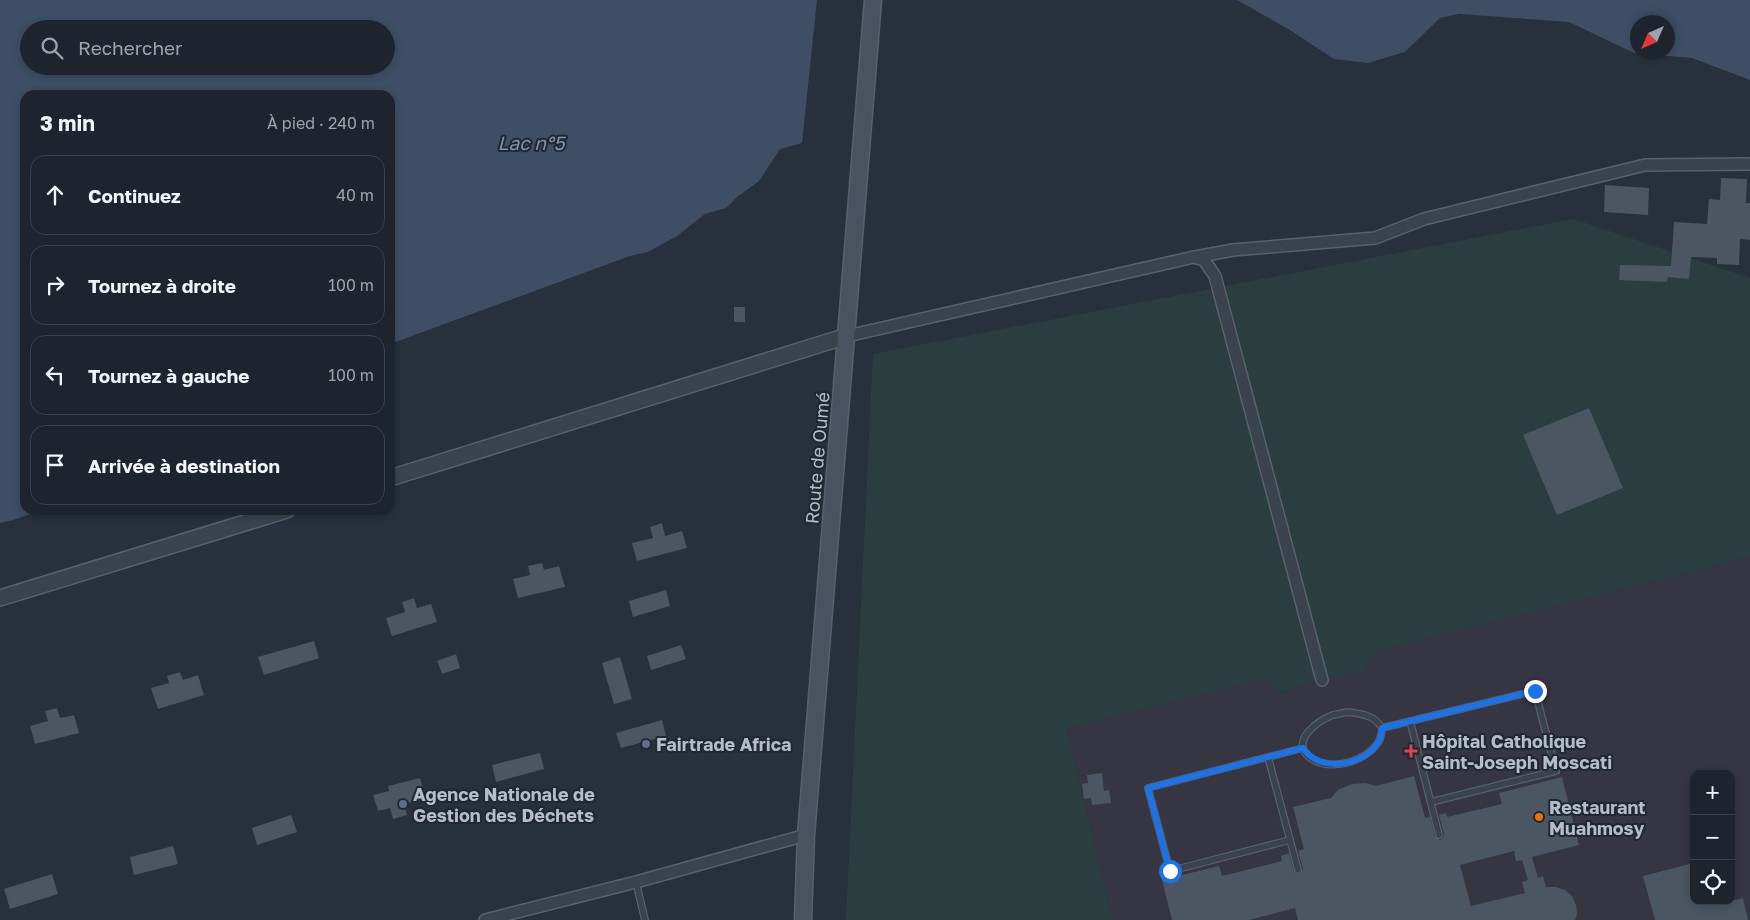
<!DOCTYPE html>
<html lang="fr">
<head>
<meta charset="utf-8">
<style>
	:root { --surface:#1d242e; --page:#252c36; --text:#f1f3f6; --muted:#a0a4aa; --line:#3b414a }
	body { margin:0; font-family:"Golos Text",sans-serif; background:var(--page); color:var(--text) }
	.controls { position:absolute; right:15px; bottom:15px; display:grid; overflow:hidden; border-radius:10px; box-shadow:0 2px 8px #0003 }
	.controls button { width:45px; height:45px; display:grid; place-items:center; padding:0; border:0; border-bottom:1px solid var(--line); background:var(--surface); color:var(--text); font:25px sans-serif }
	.compass { position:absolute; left:1630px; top:15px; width:45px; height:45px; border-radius:50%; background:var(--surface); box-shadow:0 2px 8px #0003; rotate:225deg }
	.stop { position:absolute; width:15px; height:15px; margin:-11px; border:4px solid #1a73e8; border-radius:50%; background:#fff }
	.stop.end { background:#1a73e8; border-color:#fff; box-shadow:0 1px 5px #0008 }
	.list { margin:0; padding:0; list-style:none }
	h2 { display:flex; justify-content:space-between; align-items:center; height:65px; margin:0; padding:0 20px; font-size:21px }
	h2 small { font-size:16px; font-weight:400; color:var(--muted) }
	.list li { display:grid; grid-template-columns:32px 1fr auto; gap:15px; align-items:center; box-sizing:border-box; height:80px; margin:0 10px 10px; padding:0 10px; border:1px solid var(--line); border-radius:15px }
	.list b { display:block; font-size:19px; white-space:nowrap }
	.list em { font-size:16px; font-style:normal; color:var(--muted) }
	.icon { flex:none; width:28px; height:28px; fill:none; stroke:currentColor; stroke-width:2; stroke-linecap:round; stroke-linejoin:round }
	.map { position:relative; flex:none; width:1750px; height:920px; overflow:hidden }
	.search { position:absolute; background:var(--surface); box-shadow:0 2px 8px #0003; left:20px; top:20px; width:375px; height:55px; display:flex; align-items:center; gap:12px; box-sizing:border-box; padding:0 18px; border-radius:28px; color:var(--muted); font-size:19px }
	.panel { position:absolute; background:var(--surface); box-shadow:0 2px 8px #0003; left:20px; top:90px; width:375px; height:425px; border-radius:15px }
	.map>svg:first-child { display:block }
	.medical { fill:#363542; fill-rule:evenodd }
	.green { fill:#2a3e3f }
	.water { fill:#3d4e65; fill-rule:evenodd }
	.building { fill:#4b5663; fill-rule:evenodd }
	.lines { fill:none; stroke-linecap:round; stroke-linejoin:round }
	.service-casing { stroke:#58606b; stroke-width:8 }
	.minor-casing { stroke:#58606b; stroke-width:14 }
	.tertiary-casing { stroke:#58606b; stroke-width:18 }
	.secondary-casing { stroke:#58606b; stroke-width:19 }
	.service { stroke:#3a424d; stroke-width:5.5 }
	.minor { stroke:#3a424d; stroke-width:11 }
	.tertiary { stroke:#3a424d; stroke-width:15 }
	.secondary { stroke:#495260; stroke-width:16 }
	.route { stroke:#1a73e8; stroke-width:6 }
	.service-dot { fill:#5c6f8a; stroke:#1f2733; stroke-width:2 }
	.health-dot { fill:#e0444e; stroke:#1f2733; stroke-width:2 }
	.food-dot { fill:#e8710a; stroke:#1f2733; stroke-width:2 }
	.labels { text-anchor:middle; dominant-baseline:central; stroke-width:4; stroke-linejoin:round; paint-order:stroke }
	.street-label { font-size:18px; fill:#b7bdc8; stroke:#1f2733 }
	.poi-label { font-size:18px; font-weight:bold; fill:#b7bdc8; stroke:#1f2733; text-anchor:start }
	.water-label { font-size:19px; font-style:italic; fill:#8094ad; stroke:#1f2733 }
</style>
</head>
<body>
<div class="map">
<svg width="1750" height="920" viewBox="0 0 1750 920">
	<rect width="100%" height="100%" fill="#27303d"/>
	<path class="medical" d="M 1750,557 L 1750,920 L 1113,920 L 1067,729 L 1264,679 L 1281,693 L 1322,680 L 1364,670 L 1375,652 ZM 1694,774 L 1731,774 L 1731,901 L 1694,901 Z"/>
	<polygon class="green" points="1573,219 1750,278 1750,557 1375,652 1364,670 1322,680 1280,693 1264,679 1067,729 1113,920 846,920 873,354"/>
	<g class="water">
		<path d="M 0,0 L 817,0 L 802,143 L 780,149 L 759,181 L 737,197 L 726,208 L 705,214 L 677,236 L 648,252 L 630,256 L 390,344 L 390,95 L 25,95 L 25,510 L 42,510 L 13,520 L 0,523 ZM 29,29 L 386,29 L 386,66 L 29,66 Z"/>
		<path d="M 1237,0 L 1750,0 L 1750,80 L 1692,58 L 1634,53 L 1569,22 L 1459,14 L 1440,18 L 1405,52 L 1368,63 L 1334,59 L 1290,30 ZM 1638,22 L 1668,22 L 1668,52 L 1638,52 Z"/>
	</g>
	<g class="building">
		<polygon points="1721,178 1747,179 1746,203 1750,203 1750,240 1740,239 1739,265 1717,264 1717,258 1691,257 1689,279 1668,277 1667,282 1619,280 1620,265 1671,266 1674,222 1707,224 1709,199 1720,200"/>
		<polygon points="1605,185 1649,188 1648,215 1604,212"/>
		<rect x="734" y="307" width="11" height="15"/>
		<polygon points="1589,408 1623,488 1557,515 1523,435"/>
		<polygon points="662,523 665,536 682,531 687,548 637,561 632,543 653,538 650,527"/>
		<polygon points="542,563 544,570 559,566 565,587 518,598 513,579 530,575 528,566"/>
		<polygon points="666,590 670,606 633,617 629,601"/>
		<polygon points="414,598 417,608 431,604 437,622 392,636 386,618 405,612 402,602"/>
		<polygon points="314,641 319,658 264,675 258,657"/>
		<polygon points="681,645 686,659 651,670 647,656"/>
		<polygon points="456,654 460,668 442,674 437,661"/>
		<polygon points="620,657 632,699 614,704 602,663"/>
		<polygon points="180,672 183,680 198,675 204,695 158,709 151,688 169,683 167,676"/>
		<polygon points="57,708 60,718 74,715 79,733 35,744 30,726 48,721 45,711"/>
		<polygon points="662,720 666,736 621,748 616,733"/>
		<polygon points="540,753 544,769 496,782 492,765"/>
		<polygon points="1102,773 1104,791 1109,790 1111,803 1092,805 1091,798 1084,799 1082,784 1088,783 1087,775"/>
		<path d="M 1414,776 L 1425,818 L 1430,817 L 1435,837 L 1440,840 L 1443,838 L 1444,834 L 1439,815 L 1446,813 L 1447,817 L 1502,804 L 1499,793 L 1562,777 L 1579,845 L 1532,857 L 1538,878 L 1543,876 L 1546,887 L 1556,887 L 1565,890 L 1572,896 L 1576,905 L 1577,914 L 1575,920 L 1298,920 L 1295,908 L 1249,920 L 1172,920 L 1162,880 L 1219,866 L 1222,876 L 1282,861 L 1281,856 L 1289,853 L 1294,872 L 1296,874 L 1300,874 L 1303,869 L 1298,851 L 1304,849 L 1293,807 L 1331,798 L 1338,790 L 1352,784 L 1365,783 L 1376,786 ZM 1514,851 L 1516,861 L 1522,860 L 1528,880 L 1522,882 L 1525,893 L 1471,906 L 1460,865 Z"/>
		<polygon points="420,778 426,799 404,804 407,815 393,819 390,808 378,811 373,795 389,791 388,786"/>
		<polygon points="291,815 297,832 257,845 252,828"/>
		<polygon points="173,846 178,864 134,875 130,857"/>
		<polygon points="1694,863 1694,901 1731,901 1743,898 1748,920 1655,920 1643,876"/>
		<polygon points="52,874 58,894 10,909 4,889"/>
	</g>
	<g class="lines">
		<defs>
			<g id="service">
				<path d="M 1348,712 C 1363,714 1374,715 1382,728 C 1382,731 1381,736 1380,739 C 1369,762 1328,773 1309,757 C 1290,741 1318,720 1333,715 C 1338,714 1343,713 1348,712 Z"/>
				<polyline points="1410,721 1439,835"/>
				<polyline points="1382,728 1535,691 1556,771 1431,802"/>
				<polyline points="1268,757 1298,870"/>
				<polyline points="1290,840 1170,871 1148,788 1303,748"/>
				<polyline points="636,882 645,920"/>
			</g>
			<g id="minor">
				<polyline points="1195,257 1233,250 1375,238 1424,219 1645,165 1750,164"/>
				<polyline points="847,336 1194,257 1204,260 1215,276 1322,680"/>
				<polyline points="485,920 636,882 806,835"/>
			</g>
			<g id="tertiary">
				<polyline points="390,478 847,336"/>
				<polyline points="0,598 287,510"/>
			</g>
			<polyline id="secondary" points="803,920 806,835 873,0"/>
		</defs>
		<use href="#service" class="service-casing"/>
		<use href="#minor" class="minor-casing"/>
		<use href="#tertiary" class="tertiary-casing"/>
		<use href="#secondary" class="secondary-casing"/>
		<use href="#service" class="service"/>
		<use href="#minor" class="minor"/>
		<use href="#tertiary" class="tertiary"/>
		<use href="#secondary" class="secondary"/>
	</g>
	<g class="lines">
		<path class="route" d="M 1170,871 L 1148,788 L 1303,748 C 1320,774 1367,766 1380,739 C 1381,736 1382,731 1382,728 L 1535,691"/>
	</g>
	<g class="service-dot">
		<circle cx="646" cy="744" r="5"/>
		<circle cx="403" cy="804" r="5"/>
	</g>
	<path class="health-dot" d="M1408.5 743.5h5v5h5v5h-5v5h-5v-5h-5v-5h5z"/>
	<circle class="food-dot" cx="1539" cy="817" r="5"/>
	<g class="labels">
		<g class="street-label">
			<text transform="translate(817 458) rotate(-85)">Route de Oumé</text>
		</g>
		<g class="poi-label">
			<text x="1422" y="741">Hôpital Catholique<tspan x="1422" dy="21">Saint-Joseph Moscati</tspan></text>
			<text x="656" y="744">Fairtrade Africa</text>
			<text x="413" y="794">Agence Nationale de<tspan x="413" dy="21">Gestion des Déchets</tspan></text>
			<text x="1549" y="807">Restaurant<tspan x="1549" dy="21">Muahmosy</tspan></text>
		</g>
		<g class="water-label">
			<text x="531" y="142">Lac n°5</text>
		</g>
	</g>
</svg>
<div class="controls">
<button>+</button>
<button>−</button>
<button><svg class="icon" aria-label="locate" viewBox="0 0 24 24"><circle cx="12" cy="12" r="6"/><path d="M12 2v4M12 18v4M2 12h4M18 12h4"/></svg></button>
</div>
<svg class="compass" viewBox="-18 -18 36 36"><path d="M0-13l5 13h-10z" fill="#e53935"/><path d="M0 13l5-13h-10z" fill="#a0a4aa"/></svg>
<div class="stop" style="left:1170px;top:871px"></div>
<div class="stop end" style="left:1535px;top:691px"></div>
<div class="search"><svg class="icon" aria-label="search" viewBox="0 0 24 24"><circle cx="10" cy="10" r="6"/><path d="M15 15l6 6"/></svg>Rechercher</div>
<section class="panel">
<h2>3 min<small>À pied · 240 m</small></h2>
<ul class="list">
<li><svg class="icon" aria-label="ahead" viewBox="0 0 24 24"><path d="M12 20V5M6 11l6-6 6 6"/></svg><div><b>Continuez</b></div><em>40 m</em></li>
<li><svg class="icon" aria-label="right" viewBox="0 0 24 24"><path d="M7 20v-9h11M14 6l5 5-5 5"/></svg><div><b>Tournez à droite</b></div><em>100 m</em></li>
<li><svg class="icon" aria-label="left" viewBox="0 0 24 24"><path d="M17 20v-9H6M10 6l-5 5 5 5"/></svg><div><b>Tournez à gauche</b></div><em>100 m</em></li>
<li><svg class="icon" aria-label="arrive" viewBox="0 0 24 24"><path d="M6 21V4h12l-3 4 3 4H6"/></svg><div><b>Arrivée à destination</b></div></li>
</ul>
</section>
</div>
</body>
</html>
